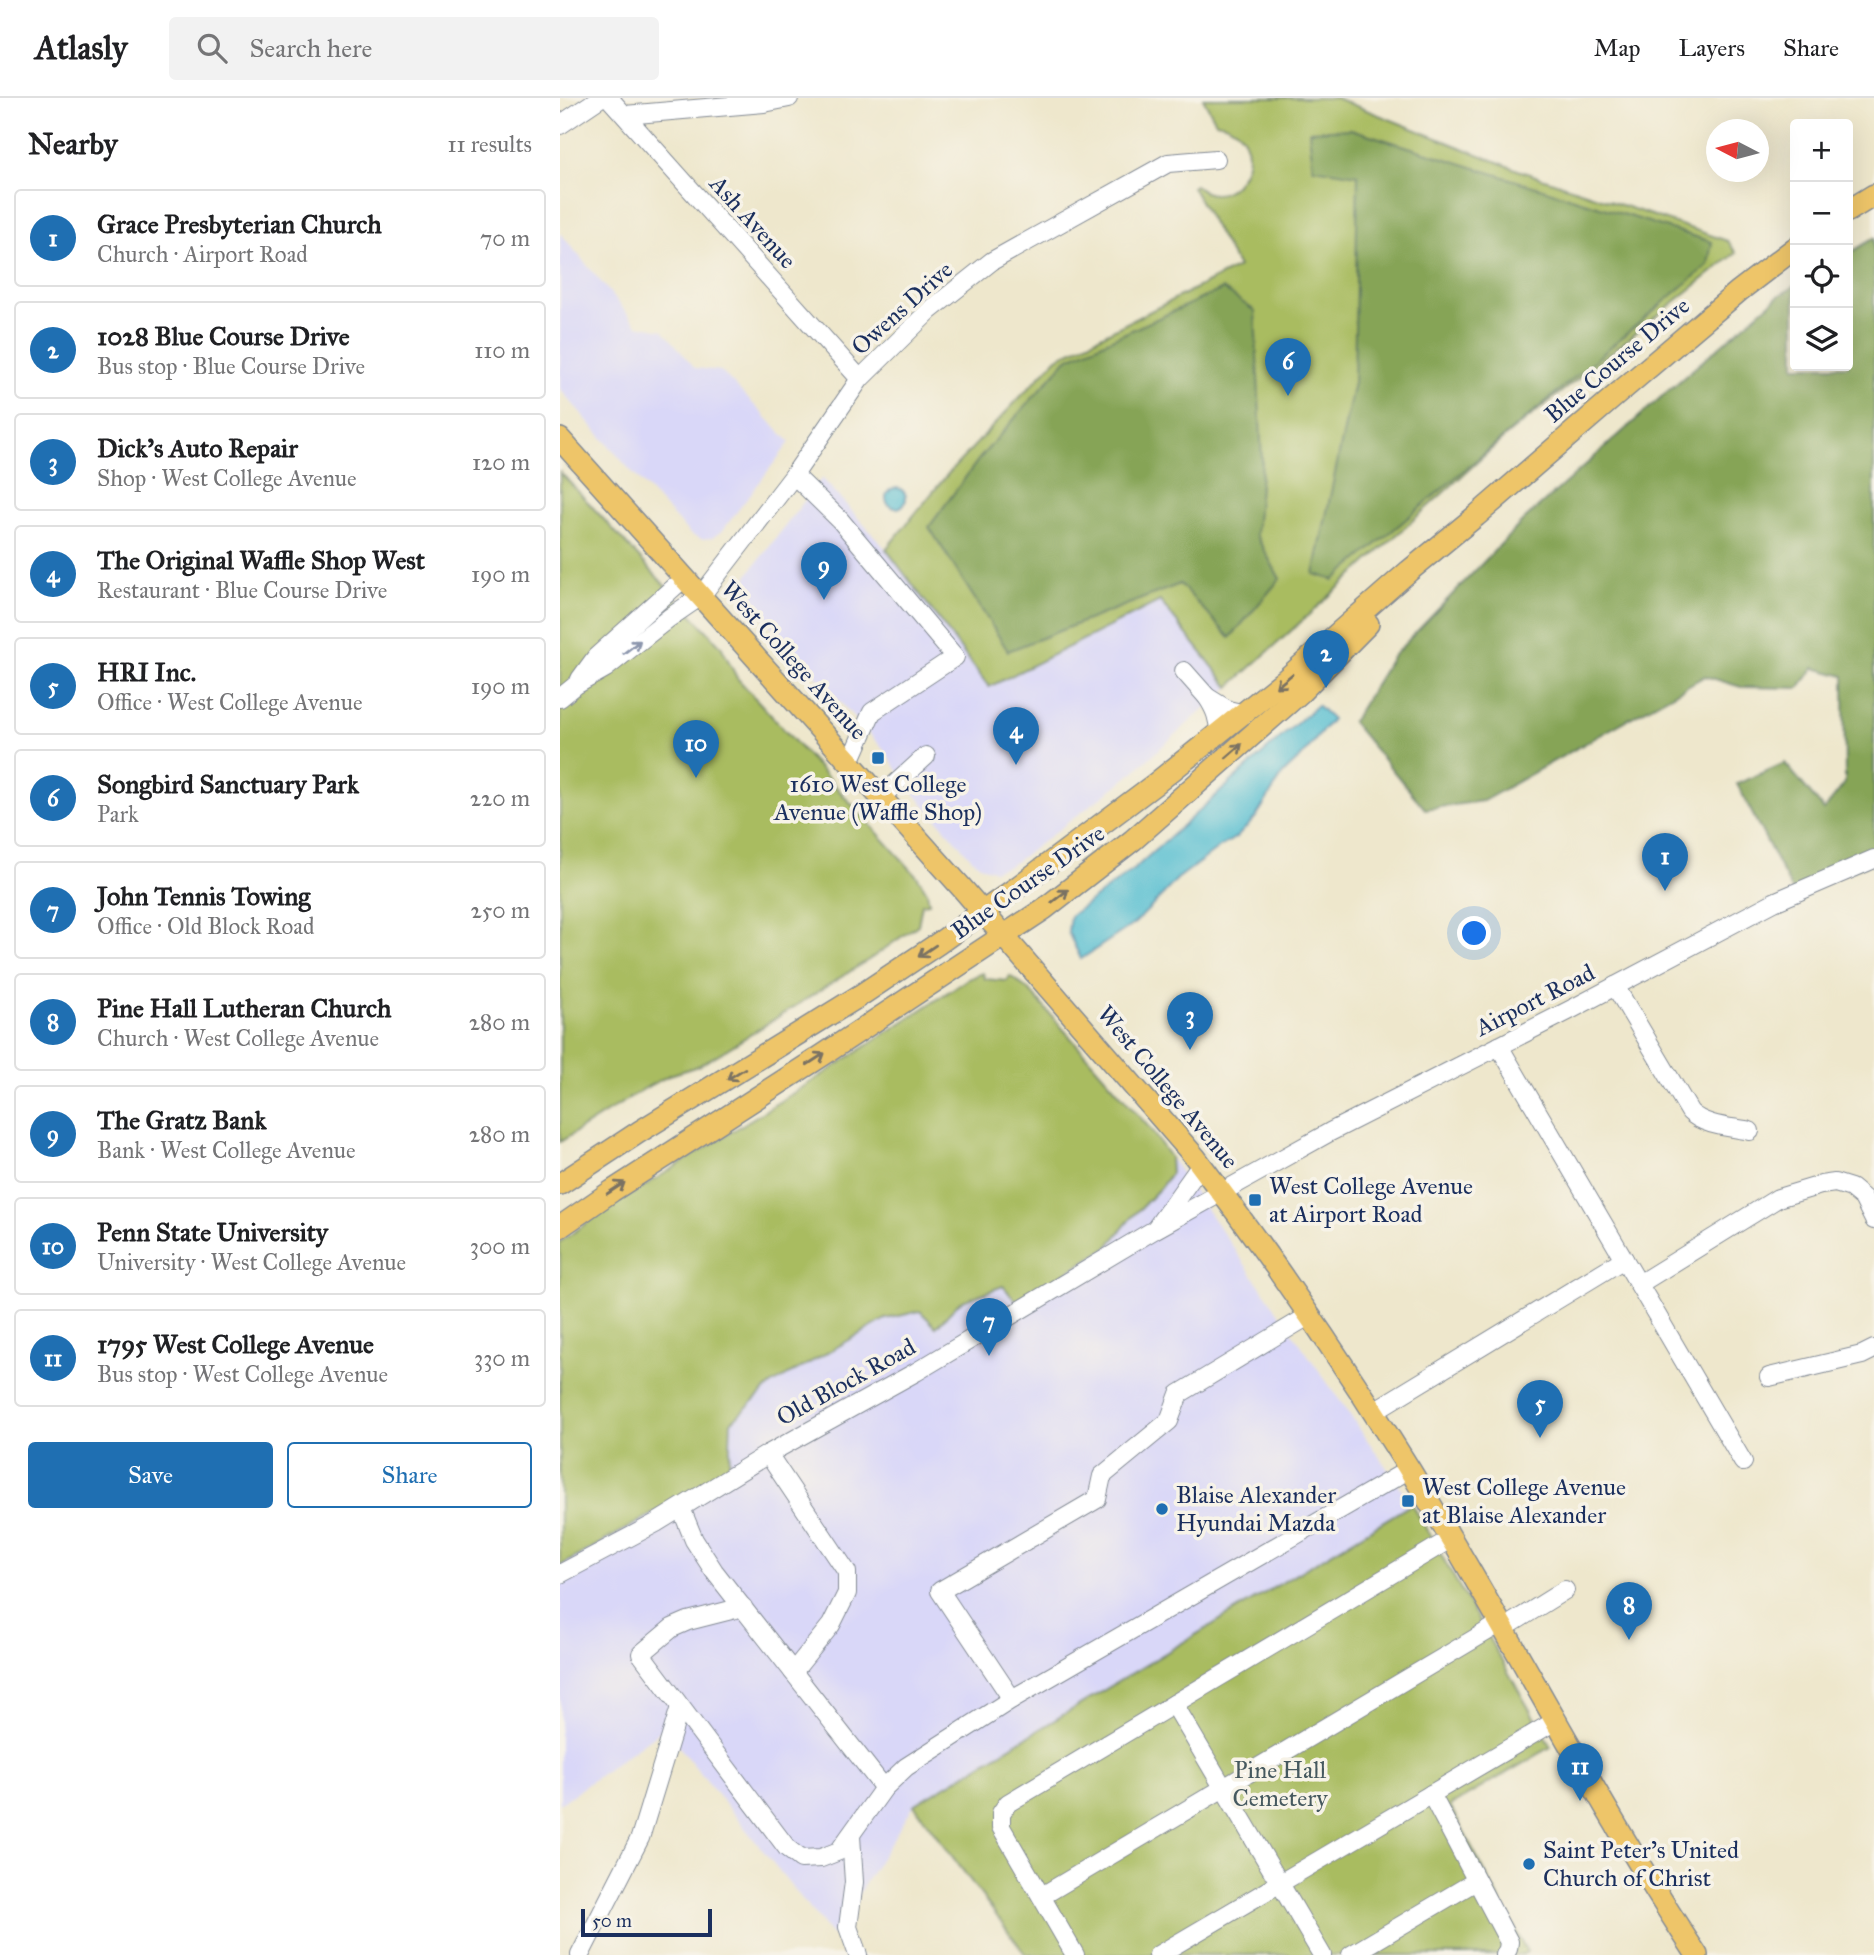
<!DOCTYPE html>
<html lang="en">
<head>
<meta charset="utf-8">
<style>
	:root { --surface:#fff; --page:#f2f2f2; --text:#202124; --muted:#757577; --line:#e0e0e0; --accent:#1f6fb2 }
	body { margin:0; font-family:"IM FELL Great Primer",serif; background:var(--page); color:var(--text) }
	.controls { position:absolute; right:21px; top:21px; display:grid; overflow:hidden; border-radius:7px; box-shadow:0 7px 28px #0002 }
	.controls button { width:63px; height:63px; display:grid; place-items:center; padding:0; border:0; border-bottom:2px solid var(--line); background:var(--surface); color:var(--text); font:35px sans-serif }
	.compass { position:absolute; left:1146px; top:21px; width:63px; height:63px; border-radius:50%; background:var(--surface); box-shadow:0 7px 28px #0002; rotate:276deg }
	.scale { position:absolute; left:21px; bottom:18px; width:131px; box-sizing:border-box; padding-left:7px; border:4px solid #1b2f5e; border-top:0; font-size:19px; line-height:24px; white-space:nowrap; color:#1b2f5e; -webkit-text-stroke:5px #f7f3e8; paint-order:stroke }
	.you { position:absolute; left:915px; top:836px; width:24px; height:24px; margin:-18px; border:5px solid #fff; border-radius:50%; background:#1a73e8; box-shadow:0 0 0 10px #1a73e833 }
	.badge { display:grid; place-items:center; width:46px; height:46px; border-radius:50%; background:var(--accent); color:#fff; font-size:23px; font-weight:700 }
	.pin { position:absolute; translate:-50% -58px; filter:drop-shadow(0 2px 4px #0008) }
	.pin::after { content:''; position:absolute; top:37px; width:24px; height:21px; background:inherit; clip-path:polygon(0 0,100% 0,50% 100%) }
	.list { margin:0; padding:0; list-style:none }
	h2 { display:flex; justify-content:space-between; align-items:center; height:91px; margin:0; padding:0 28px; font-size:30px }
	h2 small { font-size:23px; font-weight:400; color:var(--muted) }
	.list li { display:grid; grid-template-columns:46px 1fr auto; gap:21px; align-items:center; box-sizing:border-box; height:98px; margin:0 14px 14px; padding:0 14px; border:2px solid var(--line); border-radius:7px }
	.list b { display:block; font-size:26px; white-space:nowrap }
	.list p { margin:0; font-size:23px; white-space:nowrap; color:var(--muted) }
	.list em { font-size:23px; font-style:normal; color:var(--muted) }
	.actions { display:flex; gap:14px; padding:21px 28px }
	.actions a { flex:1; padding:16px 0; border:2px solid var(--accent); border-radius:7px; text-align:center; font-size:24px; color:var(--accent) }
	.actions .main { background:var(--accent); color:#fff }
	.icon { flex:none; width:38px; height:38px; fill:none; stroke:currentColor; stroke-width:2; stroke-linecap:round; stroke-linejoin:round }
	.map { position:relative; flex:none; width:1314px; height:1857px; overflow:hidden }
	header { display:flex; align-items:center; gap:42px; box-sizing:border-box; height:98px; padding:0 35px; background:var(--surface); border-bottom:2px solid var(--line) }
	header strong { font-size:33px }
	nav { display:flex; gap:38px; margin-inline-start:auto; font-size:24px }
	.search { width:490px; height:63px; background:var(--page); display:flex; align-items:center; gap:18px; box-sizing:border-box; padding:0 24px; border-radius:7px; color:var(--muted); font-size:26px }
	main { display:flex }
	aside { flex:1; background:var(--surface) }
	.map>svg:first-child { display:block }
	.built { fill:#d9d7f8 }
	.green { fill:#a9bc60; stroke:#62765f; stroke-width:2 }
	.forest { fill:#86a456; stroke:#506a5a; stroke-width:2 }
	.water { fill:#53bdd0; stroke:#377697; stroke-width:2 }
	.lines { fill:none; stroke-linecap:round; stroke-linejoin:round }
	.minor-casing { stroke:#848b95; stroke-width:20 }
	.major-casing { stroke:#848b95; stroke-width:24 }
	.minor { stroke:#fff; stroke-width:18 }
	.major { stroke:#eec569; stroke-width:21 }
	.oneway { stroke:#8d97ae }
	.oneway2 { stroke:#7a7263 }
	.poi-dot { fill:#1f6fb2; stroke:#f7f3e8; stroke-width:2.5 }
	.labels { text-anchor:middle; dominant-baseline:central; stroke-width:7; stroke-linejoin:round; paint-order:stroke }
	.street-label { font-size:24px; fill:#1b2f5e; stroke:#f7f3e8 }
	.poi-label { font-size:24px; fill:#1b2f5e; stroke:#f7f3e8; text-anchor:start }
	.park-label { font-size:24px; fill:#46595f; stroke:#f7f3e8 }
</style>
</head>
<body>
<header>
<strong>Atlasly</strong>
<div class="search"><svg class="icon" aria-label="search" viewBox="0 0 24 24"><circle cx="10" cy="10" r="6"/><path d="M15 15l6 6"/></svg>Search here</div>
<nav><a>Map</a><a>Layers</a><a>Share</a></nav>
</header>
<main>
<aside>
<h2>Nearby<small>11 results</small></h2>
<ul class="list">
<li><span class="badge">1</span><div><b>Grace Presbyterian Church</b><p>Church · Airport Road</p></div><em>70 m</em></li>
<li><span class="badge">2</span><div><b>1028 Blue Course Drive</b><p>Bus stop · Blue Course Drive</p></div><em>110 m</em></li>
<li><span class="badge">3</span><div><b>Dick's Auto Repair</b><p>Shop · West College Avenue</p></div><em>120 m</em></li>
<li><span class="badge">4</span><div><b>The Original Waffle Shop West</b><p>Restaurant · Blue Course Drive</p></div><em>190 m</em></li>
<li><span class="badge">5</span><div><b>HRI Inc.</b><p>Office · West College Avenue</p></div><em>190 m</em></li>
<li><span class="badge">6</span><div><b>Songbird Sanctuary Park</b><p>Park</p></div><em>220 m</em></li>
<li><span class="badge">7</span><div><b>John Tennis Towing</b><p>Office · Old Block Road</p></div><em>250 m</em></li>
<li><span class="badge">8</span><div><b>Pine Hall Lutheran Church</b><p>Church · West College Avenue</p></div><em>280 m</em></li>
<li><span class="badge">9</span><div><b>The Gratz Bank</b><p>Bank · West College Avenue</p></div><em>280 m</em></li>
<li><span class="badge">10</span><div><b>Penn State University</b><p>University · West College Avenue</p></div><em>300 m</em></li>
<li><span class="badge">11</span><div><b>1795 West College Avenue</b><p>Bus stop · West College Avenue</p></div><em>330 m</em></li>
</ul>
<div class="actions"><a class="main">Save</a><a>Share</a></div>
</aside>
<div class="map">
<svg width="1314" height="1857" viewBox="0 0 1314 1857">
	<rect width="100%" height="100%" fill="#f7f3e8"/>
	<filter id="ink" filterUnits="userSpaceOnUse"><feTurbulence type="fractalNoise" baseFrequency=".0143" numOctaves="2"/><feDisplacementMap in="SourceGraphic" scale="14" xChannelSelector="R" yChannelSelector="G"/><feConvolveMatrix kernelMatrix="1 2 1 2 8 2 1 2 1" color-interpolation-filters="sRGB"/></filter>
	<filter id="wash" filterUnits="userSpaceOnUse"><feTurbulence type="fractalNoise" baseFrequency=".00686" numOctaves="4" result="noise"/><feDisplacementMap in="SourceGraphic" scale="28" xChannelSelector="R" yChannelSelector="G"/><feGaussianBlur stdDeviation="1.57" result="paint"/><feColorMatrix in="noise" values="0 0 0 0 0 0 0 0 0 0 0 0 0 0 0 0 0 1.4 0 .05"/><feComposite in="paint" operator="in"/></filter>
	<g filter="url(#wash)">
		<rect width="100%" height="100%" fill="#eee7cc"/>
		<g class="built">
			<polygon points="0,135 77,227 103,232 135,270 161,273 230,344 163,432 152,440 141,441 131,437 70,372 0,291"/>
			<polygon points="262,380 326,451 429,589 600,503 669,589 568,679 465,757 449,768 434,772 423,769 412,761 352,693 323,651 190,505 185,497 185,483 189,475"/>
			<polygon points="610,1059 852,1406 354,1707 272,1838 104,1630 0,1706 0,1468 169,1373 171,1324 211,1287 326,1221 361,1212 376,1228 400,1204 547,1150 571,1120 600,1090 611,1075"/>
		</g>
		<g class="green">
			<path d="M 643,0 L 776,0 L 958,72 L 1168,143 L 1176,155 L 947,337 L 669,589 L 600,503 L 429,589 L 326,451 L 387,377 L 497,260 L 678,169 L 632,89 L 635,87 C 674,124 720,35 656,24 Z"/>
			<polygon points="0,374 161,548 177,580 357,778 367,794 369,805 362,806 358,827 313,859 164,953 138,968 110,977 87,989 0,1044"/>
			<polygon points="423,875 425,881 447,883 450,878 470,893 588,1028 610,1059 611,1075 600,1090 571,1120 547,1150 457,1204 443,1188 400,1204 376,1229 360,1213 326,1221 211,1287 171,1324 169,1373 0,1468 0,1144 35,1119 262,977 408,881"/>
			<polygon points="852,1406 991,1649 890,1708 967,1854 962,1857 466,1857 354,1707"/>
		</g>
		<g class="forest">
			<polygon points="791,31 1152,144 1148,167 774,482 754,476 794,284 798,77 753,70 749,33"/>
			<polygon points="1314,140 1314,763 1234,796 1177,686 1225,665 1264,712 1285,685 1284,578 1254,570 1239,590 1181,589 1145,578 923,703 865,711 792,624 832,559 963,423 1109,292 1217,199 1235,188 1235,268 1288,268 1288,156"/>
			<polygon points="663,191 695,213 702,363 696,437 720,481 670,540 620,486 448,553 369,429 419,361 507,261"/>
		</g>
		<g class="water">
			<circle cx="336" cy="400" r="10"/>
			<polygon points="757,607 772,621 743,657 723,676 696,719 678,738 660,749 617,781 594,806 575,825 521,861 508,834 510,818 573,772"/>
		</g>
	</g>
	<g filter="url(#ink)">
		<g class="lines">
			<defs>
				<g id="minor">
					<polyline points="49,0 300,281"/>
					<polyline points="65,17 204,5 229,0"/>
					<polyline points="0,27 40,0"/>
					<polyline points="234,377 280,422 395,559 312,614 290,664"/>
					<polyline points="624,573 647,599"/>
					<polyline points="20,581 36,559 124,480"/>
					<polyline points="0,600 16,587 46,570 109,520 141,498 234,377 300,281 369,213 432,163 608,65 656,61"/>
					<path d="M 659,636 C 659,621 655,611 647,599 L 668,612 L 685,616"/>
					<polyline points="321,699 366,658"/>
					<path d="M 1055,888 L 1130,1014 C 1144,1028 1170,1029 1190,1033"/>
					<polyline points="939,948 1183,1364"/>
					<polyline points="596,1130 641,1067"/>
					<polyline points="1079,1186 1218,1100 1261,1087 1275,1085 1291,1090 1303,1100 1314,1122"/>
					<polyline points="750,1217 619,1296 609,1323 542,1378 537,1401 380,1493 452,1601 850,1371"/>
					<polyline points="1209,1279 1302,1257 1314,1251"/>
					<polyline points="814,1313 1064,1161"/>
					<polyline points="208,1356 287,1474 287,1495 271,1527 233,1574"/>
					<polyline points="121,1410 134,1442 154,1473 324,1690"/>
					<polyline points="0,1476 96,1425 208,1356 356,1274 594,1132 770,1034 1010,912 1214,804 1314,761"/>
					<polyline points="183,1509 128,1523 112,1530 81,1556 227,1750 241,1761 261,1760 279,1753 324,1690 346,1669 452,1601"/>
					<polyline points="944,1530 1005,1492"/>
					<polyline points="614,1606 762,1857"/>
					<polyline points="871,1696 949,1844 948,1851 945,1857"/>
					<polyline points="291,1738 294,1784 288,1829 298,1857"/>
					<polyline points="482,1798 941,1525"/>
					<polyline points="20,1857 80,1740 120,1609"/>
					<polyline points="515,1857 441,1729 441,1715 448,1705 892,1440"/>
					<polyline points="598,1857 997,1622"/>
					<polyline points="791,1857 916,1783"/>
				</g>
				<g id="major">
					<polyline points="1288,113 1314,97"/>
					<path d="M 0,341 L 402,790 L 635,1059 C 728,1181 814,1309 892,1442 C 974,1580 1048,1723 1137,1857"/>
					<polyline points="0,1086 79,1034 301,897 379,845 459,788 595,686 726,581 849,473 916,418 1055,298 1179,193 1235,150"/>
					<polyline points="0,1129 52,1093 260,959 484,811 573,742 741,594 808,526"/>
				</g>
			</defs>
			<use href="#minor" class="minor-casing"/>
			<use href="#major" class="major-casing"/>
			<use href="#minor" class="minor"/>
			<use href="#major" class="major"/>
		</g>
		<defs><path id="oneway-shaft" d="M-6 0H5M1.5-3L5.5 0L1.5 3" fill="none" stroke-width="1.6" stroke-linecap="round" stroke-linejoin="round" transform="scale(1.75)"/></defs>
		<use class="oneway" href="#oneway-shaft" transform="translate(72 549) rotate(-38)"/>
		<g class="oneway2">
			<use href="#oneway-shaft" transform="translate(724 583) rotate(140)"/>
			<use href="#oneway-shaft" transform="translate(674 653) rotate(-41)"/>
			<use href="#oneway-shaft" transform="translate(500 798) rotate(-38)"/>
			<use href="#oneway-shaft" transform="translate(367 853) rotate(146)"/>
			<use href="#oneway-shaft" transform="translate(256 961) rotate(-33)"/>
			<use href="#oneway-shaft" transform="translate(176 976) rotate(148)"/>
			<use href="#oneway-shaft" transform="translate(56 1090) rotate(-33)"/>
		</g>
	</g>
	<g class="poi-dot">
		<rect x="311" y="653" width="14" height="14" rx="3.5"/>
		<rect x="688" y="1095" width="14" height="14" rx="3.5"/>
		<rect x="841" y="1396" width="14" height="14" rx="3.5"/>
		<circle cx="602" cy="1411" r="7"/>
		<circle cx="969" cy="1766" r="7"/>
	</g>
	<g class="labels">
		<g class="street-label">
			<text transform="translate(193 124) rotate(48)">Ash Avenue</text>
			<text transform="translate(342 210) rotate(-42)">Owens Drive</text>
			<text transform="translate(1057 262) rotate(-40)">Blue Course Drive</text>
			<text transform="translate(234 562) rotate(48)">West College Avenue</text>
			<text transform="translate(468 784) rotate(-35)">Blue Course Drive</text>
			<text transform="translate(975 902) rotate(-27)">Airport Road</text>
			<text transform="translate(608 989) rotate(50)">West College Avenue</text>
			<text transform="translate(286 1284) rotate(-29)">Old Block Road</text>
		</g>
		<g class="poi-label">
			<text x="318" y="686" text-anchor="middle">1610 West College<tspan x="318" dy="28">Avenue (Waffle Shop)</tspan></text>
			<text x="709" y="1088">West College Avenue<tspan x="709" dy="28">at Airport Road</tspan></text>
			<text x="862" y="1389">West College Avenue<tspan x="862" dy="28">at Blaise Alexander</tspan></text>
			<text x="616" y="1397">Blaise Alexander<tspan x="616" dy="28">Hyundai Mazda</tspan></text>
			<text x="983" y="1752">Saint Peter's United<tspan x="983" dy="28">Church of Christ</tspan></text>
		</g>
		<g class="park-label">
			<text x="720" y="1672">Pine Hall<tspan x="720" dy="28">Cemetery</tspan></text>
		</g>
	</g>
</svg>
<div class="controls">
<button>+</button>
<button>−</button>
<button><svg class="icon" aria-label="locate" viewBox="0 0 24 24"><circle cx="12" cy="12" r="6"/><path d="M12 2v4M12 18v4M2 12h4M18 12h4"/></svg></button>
<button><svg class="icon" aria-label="layers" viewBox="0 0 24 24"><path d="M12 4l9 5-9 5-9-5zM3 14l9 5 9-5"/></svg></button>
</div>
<svg class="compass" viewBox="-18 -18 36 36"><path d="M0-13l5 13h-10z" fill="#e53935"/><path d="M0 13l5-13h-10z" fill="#757577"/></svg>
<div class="scale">50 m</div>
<div class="you"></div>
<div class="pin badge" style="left:1105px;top:793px">1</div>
<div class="pin badge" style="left:766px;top:590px">2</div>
<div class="pin badge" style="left:630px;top:952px">3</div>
<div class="pin badge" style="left:456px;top:667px">4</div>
<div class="pin badge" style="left:980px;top:1340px">5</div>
<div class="pin badge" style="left:728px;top:298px">6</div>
<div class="pin badge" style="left:429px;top:1258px">7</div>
<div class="pin badge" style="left:1069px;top:1542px">8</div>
<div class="pin badge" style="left:264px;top:502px">9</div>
<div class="pin badge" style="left:136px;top:680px">10</div>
<div class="pin badge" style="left:1020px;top:1703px">11</div>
</div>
</main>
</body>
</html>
